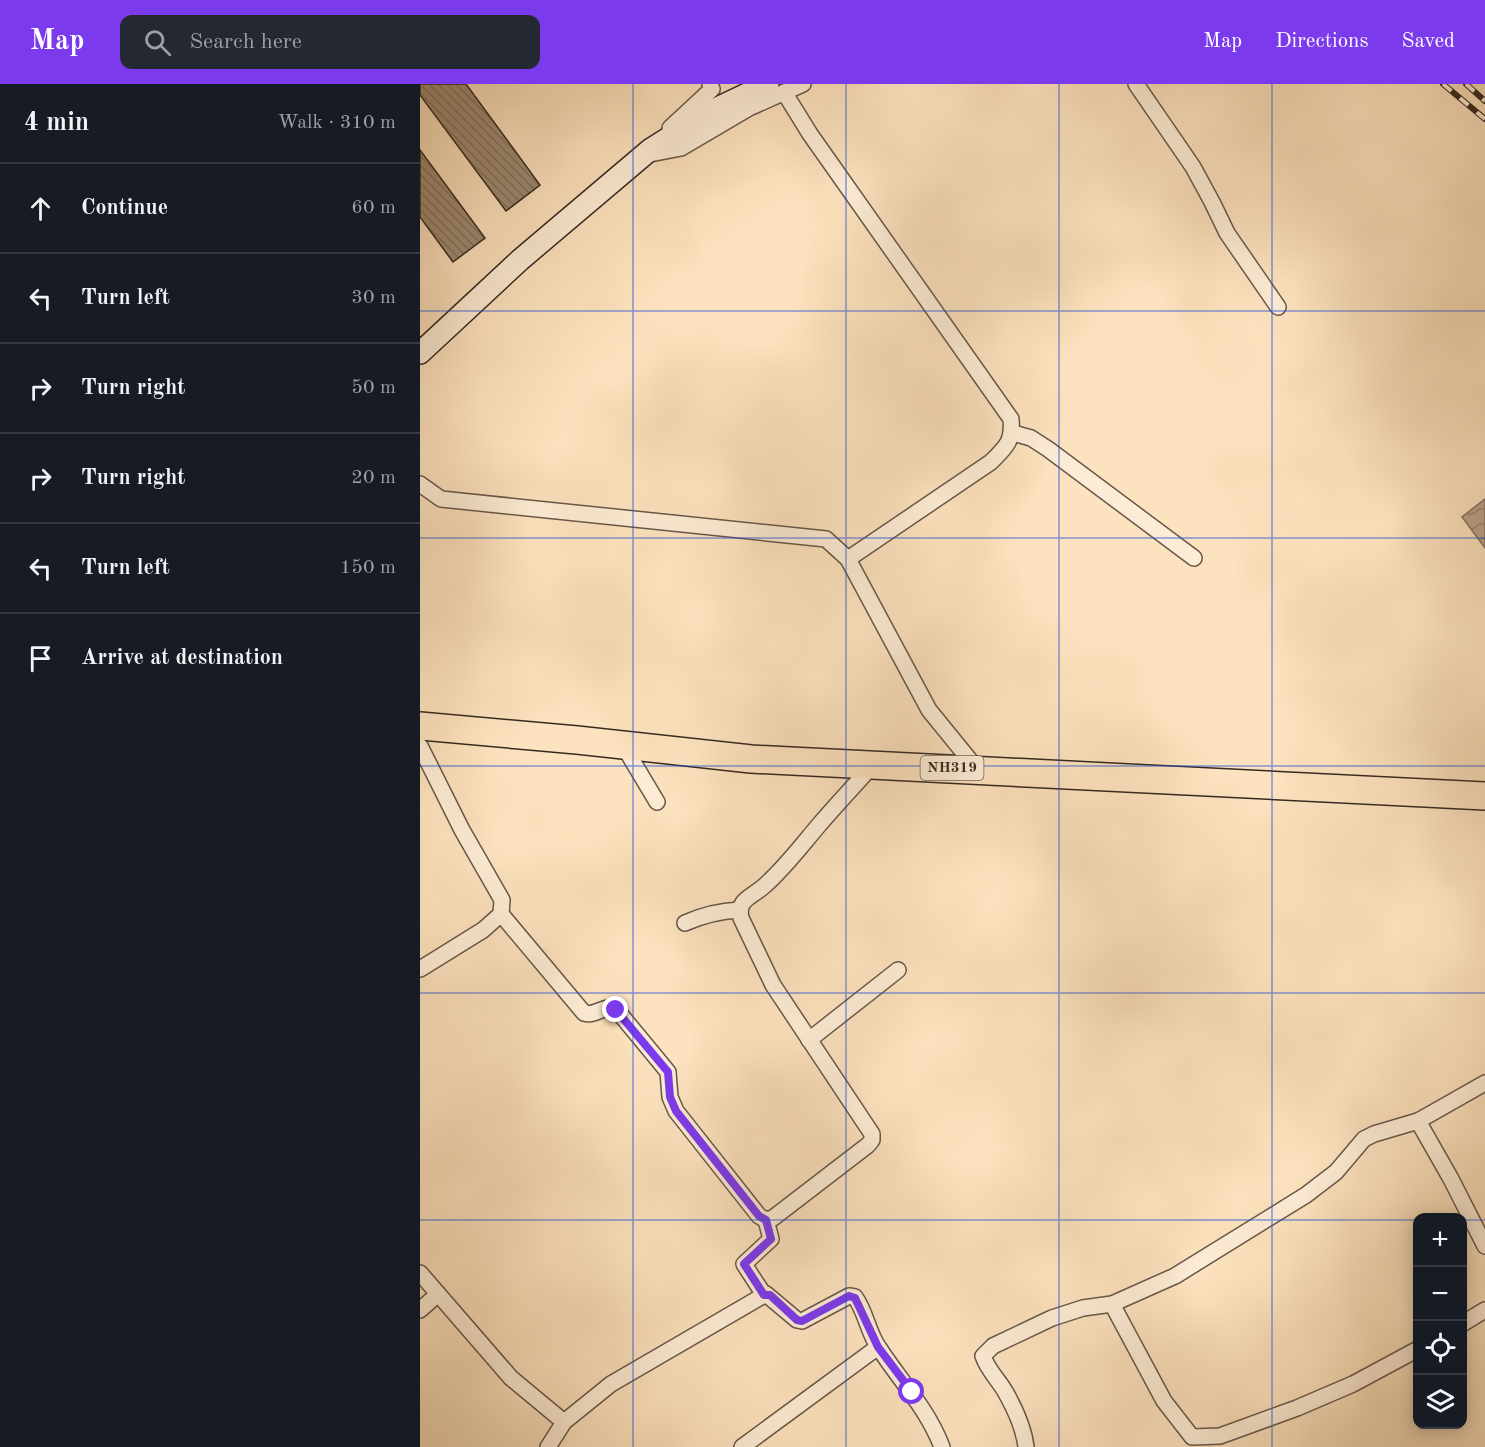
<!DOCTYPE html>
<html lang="en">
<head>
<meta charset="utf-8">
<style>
	:root { --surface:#171b24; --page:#242831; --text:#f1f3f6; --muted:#9ea1a6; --line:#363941; --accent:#7c3aed }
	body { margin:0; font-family:"Old Standard TT",serif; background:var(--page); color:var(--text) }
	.controls { position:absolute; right:18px; bottom:18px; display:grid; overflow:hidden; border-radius:12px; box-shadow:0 3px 15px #0003 }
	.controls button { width:54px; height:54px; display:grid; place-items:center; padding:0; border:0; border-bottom:2px solid var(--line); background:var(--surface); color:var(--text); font:30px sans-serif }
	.stop { position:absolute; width:18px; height:18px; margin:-14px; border:4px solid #7c3aed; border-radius:50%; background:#fff }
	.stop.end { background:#7c3aed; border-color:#fff; box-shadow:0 2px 6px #0008 }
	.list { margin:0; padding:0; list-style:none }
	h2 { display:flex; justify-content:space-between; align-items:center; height:78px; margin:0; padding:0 24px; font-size:26px }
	h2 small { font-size:20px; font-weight:400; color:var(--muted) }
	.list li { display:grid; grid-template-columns:39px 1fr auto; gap:18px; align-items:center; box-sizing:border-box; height:90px; padding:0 24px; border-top:2px solid var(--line) }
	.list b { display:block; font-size:22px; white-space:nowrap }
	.list em { font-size:20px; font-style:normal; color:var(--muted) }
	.icon { flex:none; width:33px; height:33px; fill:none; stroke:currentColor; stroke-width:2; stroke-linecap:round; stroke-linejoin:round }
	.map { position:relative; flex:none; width:1065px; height:1363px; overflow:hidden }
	header { display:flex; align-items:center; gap:36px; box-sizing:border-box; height:84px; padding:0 30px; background:var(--accent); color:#fff }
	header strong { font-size:28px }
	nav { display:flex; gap:33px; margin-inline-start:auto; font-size:21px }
	.search { width:420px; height:54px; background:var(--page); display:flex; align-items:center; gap:15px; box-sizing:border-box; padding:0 21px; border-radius:12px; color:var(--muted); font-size:22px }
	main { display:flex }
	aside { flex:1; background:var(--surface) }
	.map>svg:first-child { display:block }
	.water { fill:url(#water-waves); stroke:#857260; stroke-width:1.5 }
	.building { fill:url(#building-back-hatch); stroke:#362922; stroke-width:1.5 }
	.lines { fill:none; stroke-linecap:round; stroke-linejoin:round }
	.street-casing { stroke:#685749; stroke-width:18 }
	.secondary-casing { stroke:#362922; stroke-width:24 }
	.highway-casing { stroke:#362922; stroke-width:30 }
	.street { stroke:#fdecd5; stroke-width:15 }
	.secondary { stroke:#fdecd5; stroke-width:21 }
	.highway { stroke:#fce2be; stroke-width:27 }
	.rail-casing { stroke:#362922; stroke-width:6 }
	.rail { stroke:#fdecd5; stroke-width:4; stroke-dasharray:11; stroke-linecap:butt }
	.route { stroke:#7c3aed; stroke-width:8 }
	.grid { fill:none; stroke:#1d4ed8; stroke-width:1.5; stroke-opacity:0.55 }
	.labels { text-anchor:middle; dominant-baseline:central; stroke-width:6; stroke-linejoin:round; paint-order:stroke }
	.shield { fill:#fdecd5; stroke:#726458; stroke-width:1.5 }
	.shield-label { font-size:15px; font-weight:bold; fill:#362922 }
</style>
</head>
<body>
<header>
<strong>Map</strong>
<div class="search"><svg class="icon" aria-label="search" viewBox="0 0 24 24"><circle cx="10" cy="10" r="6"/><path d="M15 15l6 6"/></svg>Search here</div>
<nav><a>Map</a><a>Directions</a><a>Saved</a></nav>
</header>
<main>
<aside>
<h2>4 min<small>Walk · 310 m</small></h2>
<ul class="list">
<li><svg class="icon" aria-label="ahead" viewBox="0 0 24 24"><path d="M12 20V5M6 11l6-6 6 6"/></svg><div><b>Continue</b></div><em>60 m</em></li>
<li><svg class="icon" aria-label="left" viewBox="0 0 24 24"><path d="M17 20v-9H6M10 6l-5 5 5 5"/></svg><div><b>Turn left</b></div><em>30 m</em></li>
<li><svg class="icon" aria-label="right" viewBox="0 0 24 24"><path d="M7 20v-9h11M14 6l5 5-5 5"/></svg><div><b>Turn right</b></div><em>50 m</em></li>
<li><svg class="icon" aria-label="right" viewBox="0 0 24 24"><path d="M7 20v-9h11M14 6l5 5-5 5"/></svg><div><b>Turn right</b></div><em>20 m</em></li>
<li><svg class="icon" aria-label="left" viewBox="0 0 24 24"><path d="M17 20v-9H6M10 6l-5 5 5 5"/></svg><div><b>Turn left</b></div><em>150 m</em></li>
<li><svg class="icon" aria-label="arrive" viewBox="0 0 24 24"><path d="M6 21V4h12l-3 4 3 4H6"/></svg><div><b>Arrive at destination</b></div></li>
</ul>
</aside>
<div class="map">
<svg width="1065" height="1363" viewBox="0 0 1065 1363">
	<defs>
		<pattern id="water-waves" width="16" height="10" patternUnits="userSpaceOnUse" patternTransform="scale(1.5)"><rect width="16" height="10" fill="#b9a389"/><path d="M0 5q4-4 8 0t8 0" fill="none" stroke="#978570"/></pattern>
		<pattern id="building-back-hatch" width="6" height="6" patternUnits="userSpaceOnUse" patternTransform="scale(1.5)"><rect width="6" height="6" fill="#9d8973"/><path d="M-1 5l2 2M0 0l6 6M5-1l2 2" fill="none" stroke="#81705e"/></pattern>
	</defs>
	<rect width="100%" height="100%" fill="#fce2be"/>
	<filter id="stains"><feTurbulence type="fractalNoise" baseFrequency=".00333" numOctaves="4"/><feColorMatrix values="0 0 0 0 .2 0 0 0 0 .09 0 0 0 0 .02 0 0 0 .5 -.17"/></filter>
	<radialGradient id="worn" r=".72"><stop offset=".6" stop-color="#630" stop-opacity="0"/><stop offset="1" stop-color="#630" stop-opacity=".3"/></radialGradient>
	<polygon class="water" points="1065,415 1065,464 1042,433"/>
	<g class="building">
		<polygon points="0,0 46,0 120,101 86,127 0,11"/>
		<polygon points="0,66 65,154 33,178 0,133"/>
	</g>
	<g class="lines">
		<defs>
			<g id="street">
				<polyline points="716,0 773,83 792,118 807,149 858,223"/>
				<path d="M 364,8 L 390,50 L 591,335 C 593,357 587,362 571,378 L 428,475 L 509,626 L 557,685"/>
				<polyline points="250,44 292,5 290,0"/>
				<polyline points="230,70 261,64 329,24 383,0"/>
				<polyline points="593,349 611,354 628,365 774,474"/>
				<polyline points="0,400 21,415 406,455 428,475"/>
				<polyline points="203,661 237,718"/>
				<polyline points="0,662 42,746 82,816 81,830 63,846 0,885"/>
				<path d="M 81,830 L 164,929 C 175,933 184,920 196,925 L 248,988 L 250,1013 L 256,1027 L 339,1132 L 346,1136 L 353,1134 L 448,1061 L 452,1056 L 452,1050 L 353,901 L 321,834 C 317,816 330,814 343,803 C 364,785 381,762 399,741 C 416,721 435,701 452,682"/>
				<path d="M 265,839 C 283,831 299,827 319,826"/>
				<polyline points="389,956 478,886"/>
				<polyline points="998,1037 1031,1095 1065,1162"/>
				<polyline points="0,1189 91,1294 144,1338"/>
				<polyline points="344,1211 324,1180 351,1155 346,1136"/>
				<polyline points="692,1220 744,1317 772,1353 800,1352 877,1324 933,1300 998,1265"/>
				<polyline points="0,1226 18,1210"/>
				<polyline points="1042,1240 1065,1226"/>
				<path d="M 128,1363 L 144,1338 L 191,1300 L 346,1210 L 377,1236 L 382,1237 L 429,1212 L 435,1213 C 446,1228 448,1249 459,1264 C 481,1298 507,1324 522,1363"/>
				<polyline points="322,1363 458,1263"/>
				<path d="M 606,1363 C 604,1345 595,1325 586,1309 C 579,1296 568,1287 563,1272 L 573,1262 L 632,1234 L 663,1224 L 692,1220 L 755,1192 L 886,1111 L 916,1088 L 944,1055 L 954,1050 L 998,1037 L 1065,999"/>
			</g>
			<polyline id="secondary" points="0,269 100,176 231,65 289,28 348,0"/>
			<polyline id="highway" points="0,642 157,656 331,675 1065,712"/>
		</defs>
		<use href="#street" class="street-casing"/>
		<use href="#secondary" class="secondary-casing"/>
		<use href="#highway" class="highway-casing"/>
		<use href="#street" class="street"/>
		<use href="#secondary" class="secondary"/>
		<use href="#highway" class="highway"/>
		<defs>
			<g id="rail">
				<polyline points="1023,0 1065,35"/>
				<polyline points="1046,0 1065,17"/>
			</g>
		</defs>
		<use href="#rail" class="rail-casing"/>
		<use href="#rail" class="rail"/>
	</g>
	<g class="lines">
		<polyline class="route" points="196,926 248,988 250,1013 256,1027 339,1132 346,1136 351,1155 324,1180 344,1211 350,1211 377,1236 382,1237 429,1212 435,1214 458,1263 492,1308"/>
	</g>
	<path class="grid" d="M 213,0 L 213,1363M 426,0 L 426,1363M 639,0 L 639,1363M 852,0 L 852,1363M 0,227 L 1065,227M 0,454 L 1065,454M 0,682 L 1065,682M 0,909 L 1065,909M 0,1136 L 998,1136M 1042,1136 L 1065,1136"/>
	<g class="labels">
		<rect class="shield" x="500.5" y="672" width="63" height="24" rx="4.5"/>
		<g class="shield-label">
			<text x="532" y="684">NH319</text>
		</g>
	</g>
	<rect width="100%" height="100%" filter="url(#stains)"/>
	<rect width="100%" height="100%" fill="url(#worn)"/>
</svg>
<div class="controls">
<button>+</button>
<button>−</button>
<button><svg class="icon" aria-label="locate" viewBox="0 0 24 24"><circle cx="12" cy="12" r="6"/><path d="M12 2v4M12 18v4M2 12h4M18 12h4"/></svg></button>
<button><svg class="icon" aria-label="layers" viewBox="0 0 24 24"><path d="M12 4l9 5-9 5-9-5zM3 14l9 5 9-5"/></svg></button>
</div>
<div class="stop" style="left:492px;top:1308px"></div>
<div class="stop end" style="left:196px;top:926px"></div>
</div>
</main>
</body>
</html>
